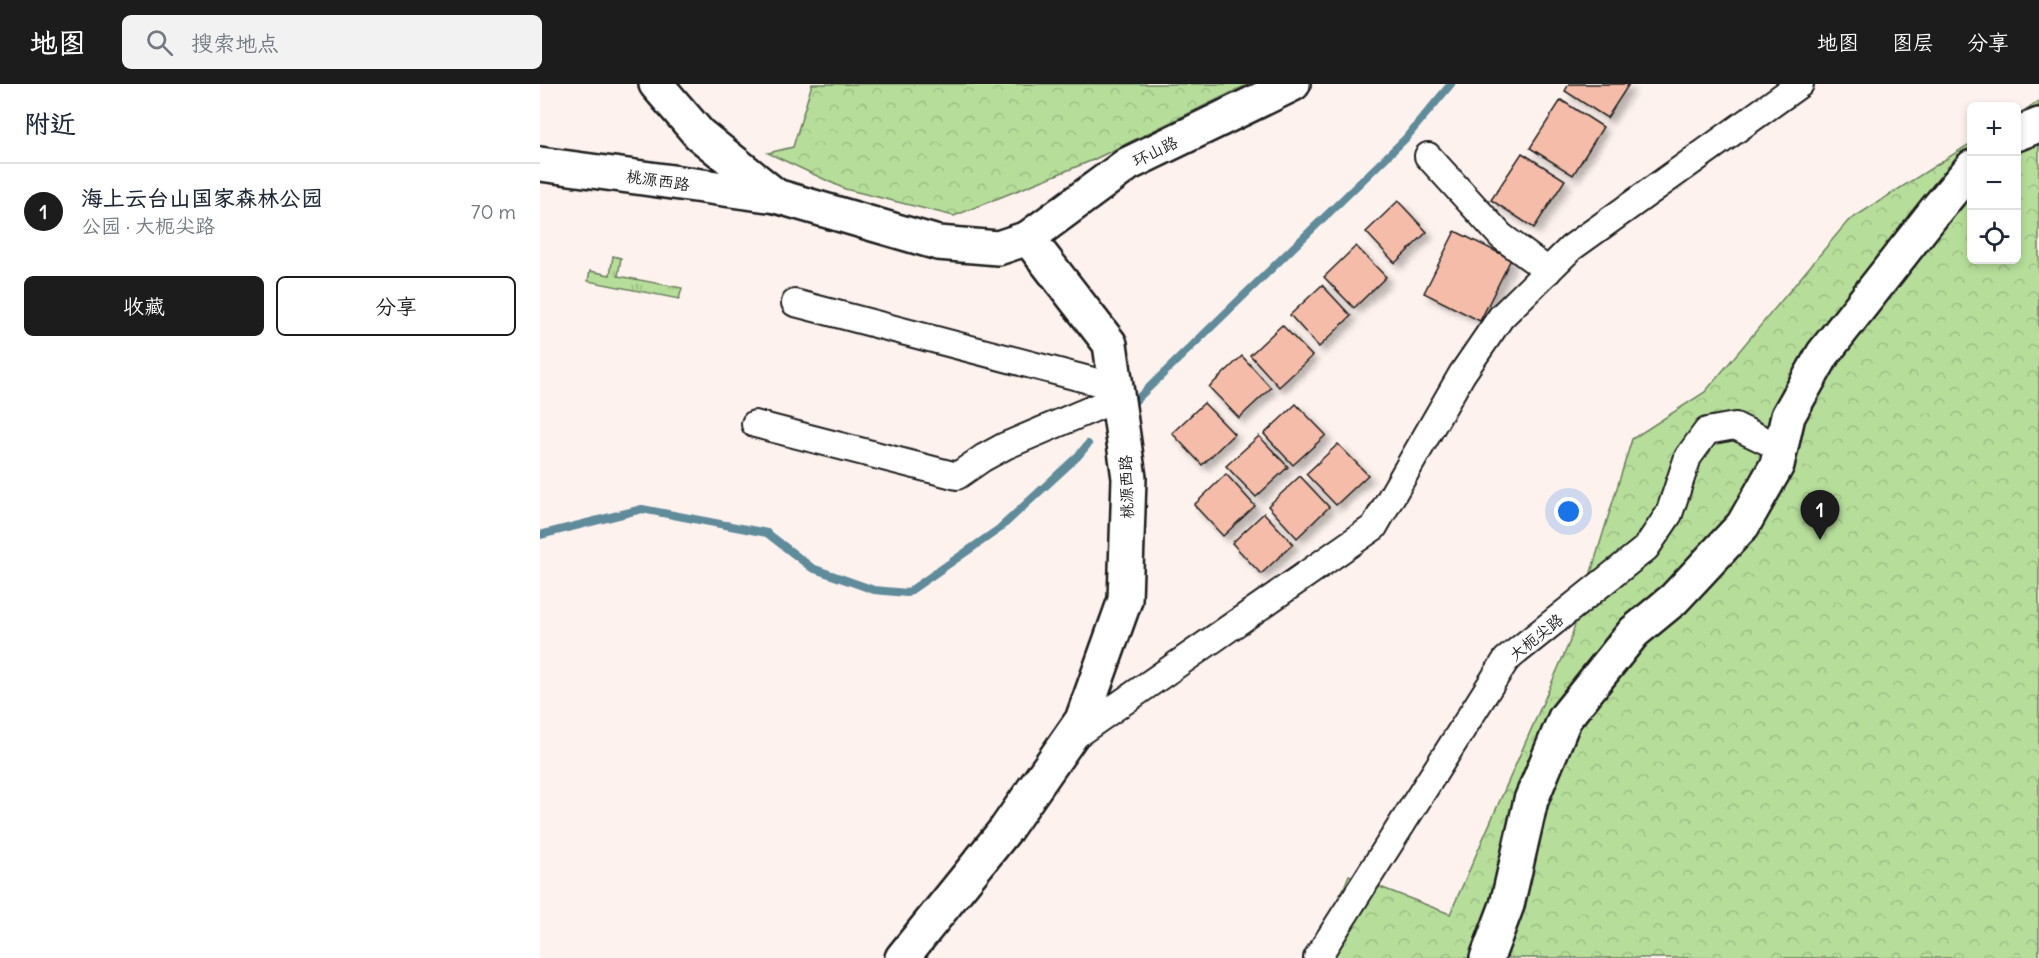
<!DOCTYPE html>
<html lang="zh">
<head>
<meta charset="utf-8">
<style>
	:root { --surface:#fff; --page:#f2f2f3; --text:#1f2937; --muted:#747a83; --line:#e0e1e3; --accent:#1c1c1c }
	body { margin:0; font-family:Delius,"LXGW WenKai TC",sans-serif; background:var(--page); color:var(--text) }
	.controls { position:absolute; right:18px; top:18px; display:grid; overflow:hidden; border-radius:9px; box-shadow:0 3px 9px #0003 }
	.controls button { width:54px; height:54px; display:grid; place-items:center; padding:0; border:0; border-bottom:2px solid var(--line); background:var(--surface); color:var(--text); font:30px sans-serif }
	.you { position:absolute; left:1029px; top:428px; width:21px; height:21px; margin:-15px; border:4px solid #fff; border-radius:50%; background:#1a73e8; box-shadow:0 0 0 9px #1a73e833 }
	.badge { display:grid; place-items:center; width:39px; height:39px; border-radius:50%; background:var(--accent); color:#fff; font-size:20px; font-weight:700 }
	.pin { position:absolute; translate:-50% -50px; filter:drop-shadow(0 2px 3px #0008) }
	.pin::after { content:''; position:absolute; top:32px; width:21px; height:18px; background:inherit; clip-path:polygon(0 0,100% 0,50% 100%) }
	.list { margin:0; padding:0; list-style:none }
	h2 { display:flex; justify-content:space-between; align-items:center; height:78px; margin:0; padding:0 24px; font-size:26px }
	h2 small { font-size:20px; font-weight:400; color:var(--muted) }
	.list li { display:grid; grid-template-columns:39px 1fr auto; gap:18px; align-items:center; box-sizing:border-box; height:96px; padding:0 24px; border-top:2px solid var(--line) }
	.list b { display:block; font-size:22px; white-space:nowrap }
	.list p { margin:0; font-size:20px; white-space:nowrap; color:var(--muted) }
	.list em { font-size:20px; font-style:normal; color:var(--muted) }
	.actions { display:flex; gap:12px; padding:18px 24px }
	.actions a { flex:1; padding:14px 0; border:2px solid var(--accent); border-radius:9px; text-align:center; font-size:21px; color:var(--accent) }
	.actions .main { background:var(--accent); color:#fff }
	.icon { flex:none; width:33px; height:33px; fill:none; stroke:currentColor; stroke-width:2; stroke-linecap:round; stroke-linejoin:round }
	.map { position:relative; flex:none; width:1499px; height:874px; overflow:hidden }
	header { display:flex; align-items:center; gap:36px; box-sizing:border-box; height:84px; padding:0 30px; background:var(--accent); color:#fff }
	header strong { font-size:28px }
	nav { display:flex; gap:33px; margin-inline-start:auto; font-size:21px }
	.search { width:420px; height:54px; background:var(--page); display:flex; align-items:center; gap:15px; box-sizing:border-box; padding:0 21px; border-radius:9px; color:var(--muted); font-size:22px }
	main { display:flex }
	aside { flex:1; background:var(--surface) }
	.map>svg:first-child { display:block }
	.grass { fill:url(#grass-tufts); stroke:#697d5b; stroke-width:1.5 }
	.forest { fill:url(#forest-crowns); stroke:#697d5b; stroke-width:1.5 }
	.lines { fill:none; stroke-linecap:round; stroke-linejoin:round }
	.stream { stroke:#608b9b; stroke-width:8 }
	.building { fill:#f5bda9; stroke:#1c1c1c; stroke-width:1.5; filter:url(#shadow) }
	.street-casing { stroke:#1c1c1c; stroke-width:30 }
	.secondary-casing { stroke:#1c1c1c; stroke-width:38 }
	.street { stroke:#fff; stroke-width:26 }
	.secondary { stroke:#fff; stroke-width:33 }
	.labels { text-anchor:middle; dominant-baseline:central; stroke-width:4.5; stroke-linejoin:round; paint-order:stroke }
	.street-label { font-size:16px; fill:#1c1c1c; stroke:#fff }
</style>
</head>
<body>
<header>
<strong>地图</strong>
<div class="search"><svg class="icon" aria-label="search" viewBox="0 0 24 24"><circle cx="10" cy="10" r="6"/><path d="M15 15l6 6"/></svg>搜索地点</div>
<nav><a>地图</a><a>图层</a><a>分享</a></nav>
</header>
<main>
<aside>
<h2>附近<small></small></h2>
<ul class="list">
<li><span class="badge">1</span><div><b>海上云台山国家森林公园</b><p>公园 · 大枙尖路</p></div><em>70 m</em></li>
</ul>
<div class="actions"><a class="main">收藏</a><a>分享</a></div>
</aside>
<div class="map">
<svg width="1499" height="874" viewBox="0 0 1499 874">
	<defs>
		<pattern id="grass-tufts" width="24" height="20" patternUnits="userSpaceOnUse" patternTransform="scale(1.5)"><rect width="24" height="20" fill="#b6de9a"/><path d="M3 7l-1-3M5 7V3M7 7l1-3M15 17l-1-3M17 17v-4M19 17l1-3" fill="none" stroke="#9cbe84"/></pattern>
		<pattern id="forest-crowns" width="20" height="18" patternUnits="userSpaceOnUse" patternTransform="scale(1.5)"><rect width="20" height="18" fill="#b6de9a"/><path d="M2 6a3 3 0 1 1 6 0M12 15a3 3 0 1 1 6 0" fill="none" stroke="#9cbe84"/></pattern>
		<filter id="shadow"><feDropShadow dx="5.5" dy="5.5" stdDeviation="3" flood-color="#0004"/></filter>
	</defs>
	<rect width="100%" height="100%" fill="#fdf2ee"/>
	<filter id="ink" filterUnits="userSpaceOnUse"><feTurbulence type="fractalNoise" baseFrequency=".0167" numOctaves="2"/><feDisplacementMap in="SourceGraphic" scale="12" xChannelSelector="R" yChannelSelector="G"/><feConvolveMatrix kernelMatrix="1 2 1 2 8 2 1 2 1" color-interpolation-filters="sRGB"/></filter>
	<g filter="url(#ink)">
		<polygon class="grass" points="73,172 81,174 78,192 142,204 139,215 48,197 50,187 70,191"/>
		<g class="forest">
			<polygon points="272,0 709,0 553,76 414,132 305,105 228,69 253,63"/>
			<polygon points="1499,17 1499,874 776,874 809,791 910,830 1030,557 1092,355 1165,308 1308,137 1431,59 1432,176 1476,176 1477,31"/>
		</g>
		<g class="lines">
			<g class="stream">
				<polyline points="592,320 865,55 911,0"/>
				<polyline points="0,451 102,425 227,449 272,484 334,506 367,509 459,445 538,372 548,360"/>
			</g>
		</g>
		<g class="building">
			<polygon points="1029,0 1089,0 1067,34 1025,7"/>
			<polygon points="1021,16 1063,43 1033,91 990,64"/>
			<polygon points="982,69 1025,96 994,144 951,116"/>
			<polygon points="858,117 887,148 855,179 826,148"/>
			<polygon points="915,147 971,175 940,237 884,209"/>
			<polygon points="816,162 846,193 814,224 784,193"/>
			<polygon points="782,201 811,232 779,263 750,231"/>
			<polygon points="742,241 772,272 739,303 710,271"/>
			<polygon points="702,272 731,304 699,334 669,303"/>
			<polygon points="664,319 694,350 662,381 632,349"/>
			<polygon points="756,320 786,351 753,381 724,350"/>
			<polygon points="719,352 748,383 716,413 686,382"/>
			<polygon points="798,360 828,391 796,421 766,390"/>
			<polygon points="686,390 715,422 683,452 654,421"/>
			<polygon points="760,392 789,423 757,454 728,422"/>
			<polygon points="724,429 753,460 721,490 692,459"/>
		</g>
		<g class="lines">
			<defs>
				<g id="street">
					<polyline points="888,72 961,152 1008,187"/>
					<polyline points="255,219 576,303"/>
					<polyline points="215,340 417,392 443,374 465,362 578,314"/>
					<polyline points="533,653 834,443 922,290 961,233 1031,164 1260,0"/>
					<polyline points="777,874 966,576 1106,464 1129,430 1148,373 1167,347 1195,342 1241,364"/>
				</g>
				<g id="secondary">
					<polyline points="116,0 159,50 236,112"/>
					<polyline points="1476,50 1499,41"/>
					<polyline points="0,80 236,112 398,159 458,164 488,154 588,80 753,0"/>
					<polyline points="362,874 466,745 542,636 585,516 589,394 570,260 488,154"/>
					<polyline points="947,874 967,821 991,716 1025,634 1094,548 1134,515 1203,441 1237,381 1248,332 1283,270 1396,126 1432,83"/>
				</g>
			</defs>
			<use href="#street" class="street-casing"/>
			<use href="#secondary" class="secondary-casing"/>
			<use href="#street" class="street"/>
			<use href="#secondary" class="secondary"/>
		</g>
	</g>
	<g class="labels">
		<g class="street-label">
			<text transform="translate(615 67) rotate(-26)">环山路</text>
			<text transform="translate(118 96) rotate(8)">桃源西路</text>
			<text transform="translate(586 403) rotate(-92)">桃源西路</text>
			<text transform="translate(996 553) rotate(-39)">大枙尖路</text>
		</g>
	</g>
</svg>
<div class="controls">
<button>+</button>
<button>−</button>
<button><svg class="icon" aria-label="locate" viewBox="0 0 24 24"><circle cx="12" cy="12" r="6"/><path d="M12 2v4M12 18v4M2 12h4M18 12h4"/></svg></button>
</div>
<div class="you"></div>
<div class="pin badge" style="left:1280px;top:456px">1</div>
</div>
</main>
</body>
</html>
